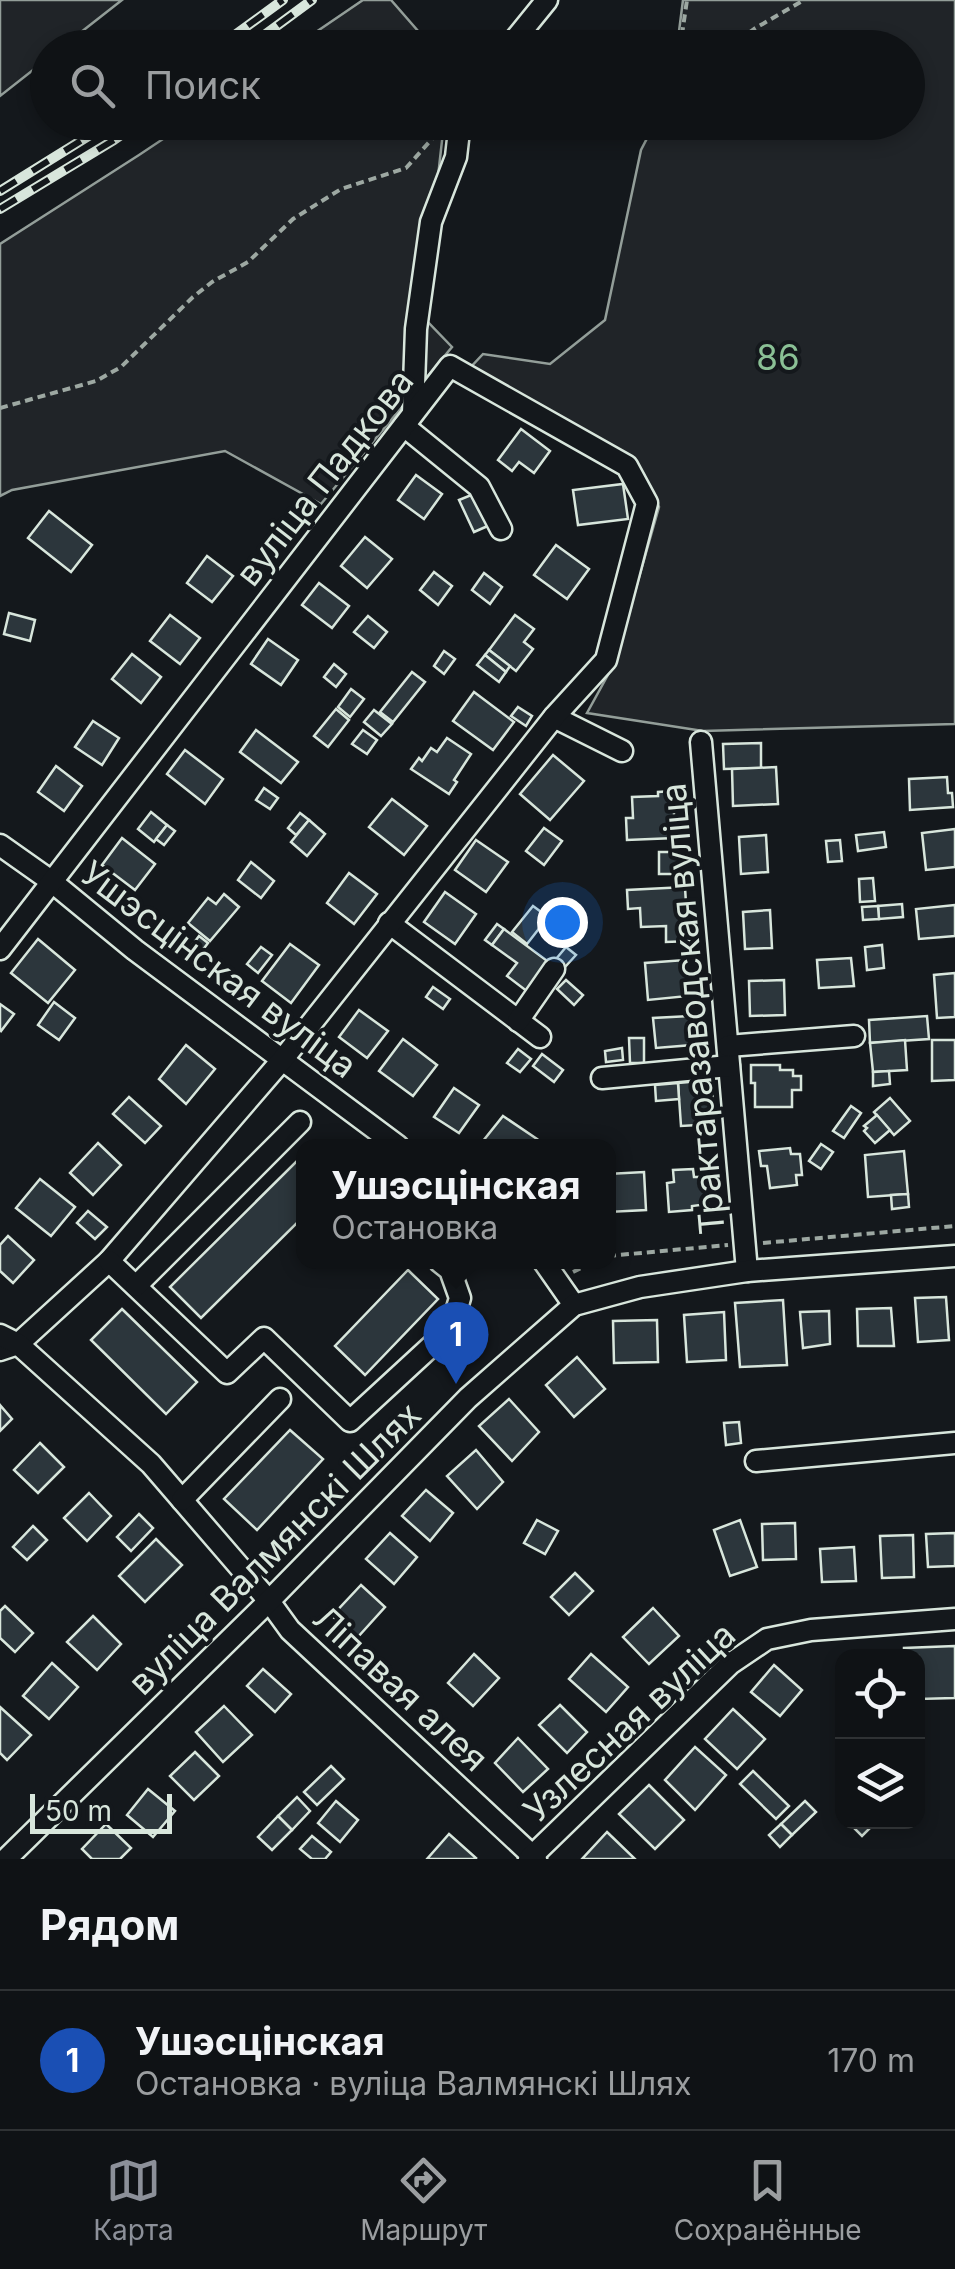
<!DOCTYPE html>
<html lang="ru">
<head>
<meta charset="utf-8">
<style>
	:root { --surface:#0f1215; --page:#181b1e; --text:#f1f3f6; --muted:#9b9ea0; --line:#2f3234; --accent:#8c9099 }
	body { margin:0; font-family:Inter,sans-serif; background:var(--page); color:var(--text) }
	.controls { position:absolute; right:30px; bottom:30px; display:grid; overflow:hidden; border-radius:20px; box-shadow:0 5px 15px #0003 }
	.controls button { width:90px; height:90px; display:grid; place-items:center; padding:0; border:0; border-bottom:2px solid var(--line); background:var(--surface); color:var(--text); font:50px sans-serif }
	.scale { position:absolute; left:30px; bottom:25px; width:142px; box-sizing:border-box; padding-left:10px; border:5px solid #d8e6dc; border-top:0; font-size:28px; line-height:35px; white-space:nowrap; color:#d8e6dc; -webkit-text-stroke:8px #14181c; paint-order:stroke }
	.you { position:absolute; left:562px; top:922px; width:35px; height:35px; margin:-25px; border:8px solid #fff; border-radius:50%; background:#1a73e8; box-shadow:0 0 0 15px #1a73e833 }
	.badge { display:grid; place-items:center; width:65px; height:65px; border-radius:50%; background:var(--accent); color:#fff; font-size:32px; font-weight:700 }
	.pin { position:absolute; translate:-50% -82px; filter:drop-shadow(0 2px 5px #0008) }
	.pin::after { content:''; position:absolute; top:52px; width:35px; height:30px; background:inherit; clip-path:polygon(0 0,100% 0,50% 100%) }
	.popup { position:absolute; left:296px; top:1139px; width:320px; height:130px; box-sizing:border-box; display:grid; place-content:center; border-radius:20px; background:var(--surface); filter:drop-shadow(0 2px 8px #0005); font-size:32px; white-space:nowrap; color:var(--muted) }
	.popup b { font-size:38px; color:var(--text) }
	.popup::after { content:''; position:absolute; left:50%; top:100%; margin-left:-20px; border:20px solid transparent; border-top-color:var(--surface) }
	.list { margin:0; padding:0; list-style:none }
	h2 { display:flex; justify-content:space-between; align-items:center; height:130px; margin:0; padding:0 40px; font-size:42px }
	h2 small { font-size:32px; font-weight:400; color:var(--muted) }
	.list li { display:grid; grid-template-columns:65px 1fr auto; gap:30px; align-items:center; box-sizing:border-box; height:140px; padding:0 40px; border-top:2px solid var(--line) }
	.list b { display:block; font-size:38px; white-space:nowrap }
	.list p { margin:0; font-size:32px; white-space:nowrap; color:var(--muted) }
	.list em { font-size:32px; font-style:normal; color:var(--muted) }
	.icon { flex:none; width:55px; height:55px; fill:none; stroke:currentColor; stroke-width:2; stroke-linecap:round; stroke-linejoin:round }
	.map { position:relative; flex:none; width:955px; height:1859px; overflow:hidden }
	.search { position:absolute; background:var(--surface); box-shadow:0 5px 15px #0003; left:30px; right:30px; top:30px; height:110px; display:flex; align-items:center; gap:25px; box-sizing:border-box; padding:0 35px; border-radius:55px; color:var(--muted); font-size:38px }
	.sheet { height:270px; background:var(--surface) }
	nav { display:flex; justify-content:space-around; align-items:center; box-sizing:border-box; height:140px; border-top:2px solid var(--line); background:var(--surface); font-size:28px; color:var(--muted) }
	nav a { display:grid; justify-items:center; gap:5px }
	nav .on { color:var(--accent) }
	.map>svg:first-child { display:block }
	.green { fill:#202428; stroke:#939e99; stroke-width:2.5 }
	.building { fill:#2c363c; stroke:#d8e6dc; stroke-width:2.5 }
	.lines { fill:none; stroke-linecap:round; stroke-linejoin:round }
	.minor-casing { stroke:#d8e6dc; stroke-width:25 }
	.path { stroke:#9da8a2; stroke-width:4; stroke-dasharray:8 5; stroke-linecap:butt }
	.minor { stroke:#14181c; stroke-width:20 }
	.rail-casing { stroke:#d8e6dc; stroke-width:10 }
	.rail { stroke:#14181c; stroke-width:6; stroke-dasharray:19; stroke-linecap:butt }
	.labels { text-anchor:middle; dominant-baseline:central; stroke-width:8; stroke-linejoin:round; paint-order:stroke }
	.park-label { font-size:35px; fill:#8ac095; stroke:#14181c }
	.street-label { font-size:35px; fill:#d8e6dc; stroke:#14181c }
</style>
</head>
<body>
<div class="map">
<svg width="955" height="1859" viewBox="0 0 955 1859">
	<rect width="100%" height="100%" fill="#14181c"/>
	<g class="green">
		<polygon points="0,0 122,0 62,47 48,48 47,59 0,96"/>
		<polygon points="363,0 391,0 432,47 294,47"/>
		<polygon points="683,0 955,0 955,724 703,731 587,713 615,662 659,507 635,461 469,369 483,354 550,364 605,320 641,150 655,123 908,122 908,48 677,47"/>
		<polygon points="187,123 444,123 432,230 427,321 452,347 321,504 225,451 12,490 0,496 0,244 139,155"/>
	</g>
	<g class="building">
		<polygon points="521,429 550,451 534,473 519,462 512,471 498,460"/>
		<polygon points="416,475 442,494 424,519 398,500"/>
		<polygon points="623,484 628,519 578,525 573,490"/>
		<polygon points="476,493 490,525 474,532 459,500"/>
		<polygon points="49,511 92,545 71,572 28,538"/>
		<polygon points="365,537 392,559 367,588 341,566"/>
		<polygon points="556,545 589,569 567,599 534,575"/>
		<polygon points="207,556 233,576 212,602 187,583"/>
		<polygon points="434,572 452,586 438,605 420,590"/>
		<polygon points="484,573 502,587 490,604 472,590"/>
		<polygon points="319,583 349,606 332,628 302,605"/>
		<polygon points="9,613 35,620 30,641 4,634"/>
		<polygon points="170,615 200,638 180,664 150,641"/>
		<polygon points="515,615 534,629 524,642 533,649 516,671 489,650"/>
		<polygon points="368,616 387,632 374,648 354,632"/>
		<polygon points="268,639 298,660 281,685 251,664"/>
		<polygon points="489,650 510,666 506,672 485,655"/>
		<polygon points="444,651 455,659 444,674 434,666"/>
		<polygon points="132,654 161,677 141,703 112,679"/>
		<polygon points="485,655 506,672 499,682 477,665"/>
		<polygon points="334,664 346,674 336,687 324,677"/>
		<polygon points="412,672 425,682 393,722 380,712"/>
		<polygon points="351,689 364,699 350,717 338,707"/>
		<polygon points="474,692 514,722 493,750 453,721"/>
		<polygon points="518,707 532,716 526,726 511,716"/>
		<polygon points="336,709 349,720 328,747 314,736"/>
		<polygon points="374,710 392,724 381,736 364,722"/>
		<polygon points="93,721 119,738 102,765 75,747"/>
		<polygon points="256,730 298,762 281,783 240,752"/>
		<polygon points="363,730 377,740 367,754 352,744"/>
		<polygon points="447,738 471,754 454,780 457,782 449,794 411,769 419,758 422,761 431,748 437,752"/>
		<polygon points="761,743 761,768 724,769 723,744"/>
		<polygon points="185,750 223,779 205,804 167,774"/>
		<polygon points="553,755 584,781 550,820 520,794"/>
		<polygon points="56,766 82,786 64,811 38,792"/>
		<polygon points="776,767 778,804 733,806 732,769"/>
		<polygon points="947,777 948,793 952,793 953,807 910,810 909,779"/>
		<polygon points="264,788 278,798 270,809 256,800"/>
		<polygon points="673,791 675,838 627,840 626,818 633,818 632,797 658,796 658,792"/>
		<polygon points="392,799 427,826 404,855 369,827"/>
		<polygon points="151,812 167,825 154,842 138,829"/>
		<polygon points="300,813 309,820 296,835 288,828"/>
		<polygon points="309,820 325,834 307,856 291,842"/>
		<polygon points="167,825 175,831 164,845 156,839"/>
		<polygon points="544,828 562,841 544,865 526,851"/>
		<polygon points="955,829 955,867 926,870 922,833"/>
		<polygon points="884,832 886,847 858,851 856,835"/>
		<polygon points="766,835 768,872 741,874 739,837"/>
		<polygon points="122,838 155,864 135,890 102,865"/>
		<polygon points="476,840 508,862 486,892 455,870"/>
		<polygon points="840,840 842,861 828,862 826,841"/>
		<rect x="659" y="852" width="21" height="22"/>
		<polygon points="251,862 274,881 261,898 238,880"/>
		<polygon points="349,873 377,894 354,924 327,903"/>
		<polygon points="873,878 875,901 860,902 859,879"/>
		<polygon points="685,887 686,904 681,904 681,917 690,917 691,941 666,942 666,926 641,927 640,908 628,909 627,890"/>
		<polygon points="445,892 476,914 455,944 424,922"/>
		<polygon points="224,894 239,907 210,941 188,923 208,898 216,904"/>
		<polygon points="902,904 903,917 879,919 878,906"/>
		<polygon points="955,905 955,936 919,939 916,909"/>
		<polygon points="533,906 548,917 527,944 512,932"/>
		<polygon points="878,906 879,919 863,920 862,907"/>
		<polygon points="770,910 772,948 745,949 743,912"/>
		<polygon points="497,924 504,929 492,945 485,940"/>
		<polygon points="504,929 550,963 528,992 507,976 517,963 492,945"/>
		<polygon points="199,936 208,943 199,955 190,948"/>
		<polygon points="38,939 75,970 48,1003 11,973"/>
		<polygon points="290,944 319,965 291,1003 262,981"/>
		<polygon points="882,945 884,968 867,970 865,947"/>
		<polygon points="261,947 272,955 258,973 247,964"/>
		<polygon points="566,947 576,955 565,967 556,959"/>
		<polygon points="851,958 854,986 819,988 817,960"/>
		<polygon points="685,960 688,996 648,1000 645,963"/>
		<polygon points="955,973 955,1017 937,1018 934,975"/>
		<polygon points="566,980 583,995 574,1005 557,989"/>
		<polygon points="784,980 785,1015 750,1016 749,981"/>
		<polygon points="433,987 450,999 443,1009 426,997"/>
		<polygon points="54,1002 75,1018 59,1040 38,1025"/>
		<polygon points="0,1004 14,1014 1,1031 0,1030"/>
		<polygon points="359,1010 388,1031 367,1058 339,1037"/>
		<polygon points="690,1016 692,1045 656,1048 653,1018"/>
		<polygon points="927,1016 929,1039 870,1043 869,1020"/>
		<polygon points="629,1038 644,1038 644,1063 630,1063"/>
		<polygon points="403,1039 437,1065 413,1096 379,1071"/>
		<polygon points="905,1040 907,1070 873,1072 870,1043"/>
		<polygon points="932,1040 955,1040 955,1080 932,1081"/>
		<polygon points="186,1045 215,1069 186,1104 159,1079"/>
		<polygon points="622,1048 623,1060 606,1062 605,1051"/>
		<polygon points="518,1049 531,1059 520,1072 507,1063"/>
		<polygon points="542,1054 563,1070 554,1082 533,1066"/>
		<polygon points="751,1065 780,1065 780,1070 793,1070 793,1076 801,1076 801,1090 792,1090 792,1107 755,1107 755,1083 751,1083"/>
		<polygon points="889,1071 890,1084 873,1086 873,1072"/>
		<polygon points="711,1080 715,1124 681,1126 678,1083"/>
		<polygon points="678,1083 679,1099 656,1101 655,1085"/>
		<polygon points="454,1088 479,1105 459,1133 434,1117"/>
		<polygon points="129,1097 161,1126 145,1143 113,1114"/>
		<polygon points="890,1098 910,1121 894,1135 874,1112"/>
		<polygon points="851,1106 861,1113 844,1138 833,1131"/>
		<polygon points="877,1115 890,1130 875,1143 864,1131 867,1128 864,1126"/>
		<polygon points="503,1116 537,1139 531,1146 479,1146"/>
		<polygon points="98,1143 121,1165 93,1195 70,1173"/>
		<polygon points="821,1144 833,1152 821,1169 809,1161"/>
		<polygon points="790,1148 791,1154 800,1154 802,1175 796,1175 797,1185 770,1188 767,1166 761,1166 759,1151"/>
		<polygon points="904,1151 908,1194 868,1197 865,1155"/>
		<polygon points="304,1154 304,1216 201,1318 170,1287"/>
		<polygon points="693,1169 694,1177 706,1177 708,1204 692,1206 692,1210 669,1212 667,1183 674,1182 673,1170"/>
		<polygon points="644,1172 646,1210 608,1212 608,1174"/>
		<polygon points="40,1179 75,1207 51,1236 16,1208"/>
		<polygon points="908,1194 909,1207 892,1209 891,1195"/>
		<polygon points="88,1211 107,1227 95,1239 77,1223"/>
		<polygon points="8,1236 34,1260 13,1283 0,1271 0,1245"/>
		<polygon points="408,1270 438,1299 365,1375 335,1346"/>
		<polygon points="946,1297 949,1340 918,1342 915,1298"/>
		<polygon points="783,1300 787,1365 740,1367 735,1303"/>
		<polygon points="891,1308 894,1346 858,1346 857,1309"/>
		<polygon points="122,1309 197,1382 166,1414 91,1340"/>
		<polygon points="829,1311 830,1344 803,1348 800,1312"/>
		<polygon points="724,1312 726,1360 687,1362 684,1315"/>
		<polygon points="657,1320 658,1362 614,1363 613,1321"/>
		<polygon points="577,1357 605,1389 574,1417 546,1385"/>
		<polygon points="509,1399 539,1432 512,1461 479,1426"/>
		<polygon points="0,1405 12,1419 0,1431"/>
		<polygon points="739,1422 741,1443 726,1445 724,1423"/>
		<polygon points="290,1430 323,1459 257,1530 224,1499"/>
		<polygon points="40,1443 64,1467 38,1493 14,1470"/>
		<polygon points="476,1450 503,1482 477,1509 447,1476"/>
		<polygon points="426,1490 453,1513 430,1541 402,1516"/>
		<polygon points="89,1493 111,1516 87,1541 64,1518"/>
		<polygon points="139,1514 153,1528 131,1551 117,1537"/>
		<polygon points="537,1520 558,1531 545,1554 524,1543"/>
		<polygon points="740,1520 757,1567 730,1576 714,1530"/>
		<polygon points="795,1523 796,1559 763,1560 762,1524"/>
		<polygon points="33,1526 47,1540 27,1560 13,1547"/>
		<polygon points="390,1533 417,1557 394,1584 366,1559"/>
		<polygon points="955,1533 955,1566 928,1567 926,1534"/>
		<polygon points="913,1535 914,1577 882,1578 880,1536"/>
		<polygon points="156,1539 182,1565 145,1602 119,1576"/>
		<polygon points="854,1547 856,1581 822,1582 820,1549"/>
		<polygon points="575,1573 593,1591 569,1615 551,1597"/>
		<polygon points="361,1585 385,1607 357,1638 332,1616"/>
		<polygon points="5,1606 33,1633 15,1652 0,1638 0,1611"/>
		<polygon points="653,1608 679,1636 649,1664 623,1637"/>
		<polygon points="93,1616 121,1644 97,1670 67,1642"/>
		<polygon points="955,1646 955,1698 918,1699 918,1656 904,1656 904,1648"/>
		<polygon points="474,1654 499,1678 473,1706 448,1683"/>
		<polygon points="591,1654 628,1687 606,1712 569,1679"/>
		<polygon points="52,1663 78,1687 49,1719 23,1696"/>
		<polygon points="774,1665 802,1690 780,1716 751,1692"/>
		<polygon points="263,1669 291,1694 275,1712 247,1686"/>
		<polygon points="560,1705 587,1732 567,1753 539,1725"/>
		<polygon points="224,1706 252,1735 223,1762 196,1732"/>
		<polygon points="0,1707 31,1735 7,1760 0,1753"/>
		<polygon points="733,1709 765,1739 737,1769 705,1739"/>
		<polygon points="518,1738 548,1769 523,1792 495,1763"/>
		<polygon points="695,1747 726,1775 695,1810 665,1780"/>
		<polygon points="195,1752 219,1776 194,1800 170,1776"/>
		<polygon points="331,1766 344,1779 317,1805 304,1792"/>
		<polygon points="753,1771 789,1806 776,1819 740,1784"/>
		<polygon points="649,1785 684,1820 655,1849 619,1814"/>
		<polygon points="148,1789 175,1811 153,1837 127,1815"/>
		<polygon points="297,1797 310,1811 292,1830 278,1816"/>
		<polygon points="336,1801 358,1820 340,1842 318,1823"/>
		<polygon points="805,1801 816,1812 792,1835 781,1824"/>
		<polygon points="278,1816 292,1830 272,1850 258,1837"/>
		<polygon points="848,1822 876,1822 862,1836"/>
		<polygon points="106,1824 131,1848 120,1859 92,1859 82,1849"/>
		<polygon points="781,1824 792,1835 780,1847 769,1835"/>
		<polygon points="607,1832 635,1859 582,1859"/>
		<polygon points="449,1834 476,1858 475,1859 427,1859"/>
		<polygon points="312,1836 331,1852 325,1859 312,1859 300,1849"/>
	</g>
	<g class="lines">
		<defs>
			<g id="minor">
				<polyline points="508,48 547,0"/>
				<polyline points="413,413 416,329 431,222 456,157 460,122"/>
				<polyline points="404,426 479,487 501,529"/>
				<polyline points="554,717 622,751"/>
				<polyline points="701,742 747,1271"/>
				<polyline points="0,845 51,881 135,950 398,1146"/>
				<polyline points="389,923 540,1037"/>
				<polyline points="0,949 450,366 627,466 647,503 606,660 554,717 283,1059 109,1261 18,1344 0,1350"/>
				<polyline points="518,1021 554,969"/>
				<polyline points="728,1046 854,1036"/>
				<polyline points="602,1078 729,1066"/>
				<polyline points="109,1261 227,1373 264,1338 350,1421 451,1328 460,1298 450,1270 440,1262"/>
				<polyline points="544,1262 574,1305"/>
				<polyline points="136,1286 300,1122"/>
				<polyline points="0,1335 18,1344 151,1464 269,1601 290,1630 536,1859"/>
				<polyline points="756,1461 955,1443"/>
				<polyline points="182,1500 280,1399"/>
				<polyline points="6,1859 269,1601 468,1398 574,1305 640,1287 747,1271 955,1256"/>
				<polyline points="529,1859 730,1664 767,1639 811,1630 955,1619"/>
			</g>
		</defs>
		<use href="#minor" class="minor-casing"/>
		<g class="path">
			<polyline points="680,48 687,0"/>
			<polyline points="728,48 754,29 804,0"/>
			<polyline points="0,408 96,381 121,367 193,297 212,282 248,262 293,219 341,189 406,168 440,130"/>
			<polyline points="763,1243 955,1226"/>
			<polyline points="608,1256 728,1245"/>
			<polyline points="573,1272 593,1262"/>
		</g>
		<use href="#minor" class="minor"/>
		<defs>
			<g id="rail">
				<polyline points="217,48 283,0"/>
				<polyline points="247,48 312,0"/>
				<polyline points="0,191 111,122"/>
				<polyline points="0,209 114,140 140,122"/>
			</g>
		</defs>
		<use href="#rail" class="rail-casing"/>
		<use href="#rail" class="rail"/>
	</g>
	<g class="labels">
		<g class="park-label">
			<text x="778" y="357">86</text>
		</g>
		<g class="street-label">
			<text transform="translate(324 477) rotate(-52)">вуліца Падкова</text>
			<text transform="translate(219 969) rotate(37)">Ушэсцінская вуліца</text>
			<text transform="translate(692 1009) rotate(-95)">Трактаразаводская вуліца</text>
			<text transform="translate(274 1548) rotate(-45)">вуліца Валмянскі Шлях</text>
			<text transform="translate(401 1688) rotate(43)">Ліпавая алея</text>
			<text transform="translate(629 1722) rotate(-43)">Узлесная вуліца</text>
		</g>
	</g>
</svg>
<div class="controls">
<button><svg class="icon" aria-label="locate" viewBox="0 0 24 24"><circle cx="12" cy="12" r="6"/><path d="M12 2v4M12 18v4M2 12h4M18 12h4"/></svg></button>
<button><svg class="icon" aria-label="layers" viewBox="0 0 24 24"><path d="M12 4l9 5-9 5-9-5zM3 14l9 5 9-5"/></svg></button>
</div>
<div class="scale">50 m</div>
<div class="you"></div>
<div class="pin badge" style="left:456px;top:1384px;background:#1a4fb4">1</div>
<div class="popup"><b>Ушэсцінская</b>Остановка</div>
<div class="search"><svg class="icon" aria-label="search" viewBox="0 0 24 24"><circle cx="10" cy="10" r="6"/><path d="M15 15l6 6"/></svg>Поиск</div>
</div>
<section class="sheet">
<h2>Рядом<small></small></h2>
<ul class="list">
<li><span class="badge" style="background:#1a4fb4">1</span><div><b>Ушэсцінская</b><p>Остановка · вуліца Валмянскі Шлях</p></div><em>170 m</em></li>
</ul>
</section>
<nav>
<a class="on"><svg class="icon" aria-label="map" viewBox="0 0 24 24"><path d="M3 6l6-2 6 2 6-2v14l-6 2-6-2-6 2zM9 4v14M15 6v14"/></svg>Карта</a>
<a><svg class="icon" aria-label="directions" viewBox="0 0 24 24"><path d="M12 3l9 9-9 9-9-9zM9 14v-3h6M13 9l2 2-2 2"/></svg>Маршрут</a>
<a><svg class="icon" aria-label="saved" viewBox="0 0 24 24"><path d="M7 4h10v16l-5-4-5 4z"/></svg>Сохранённые</a>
</nav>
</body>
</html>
